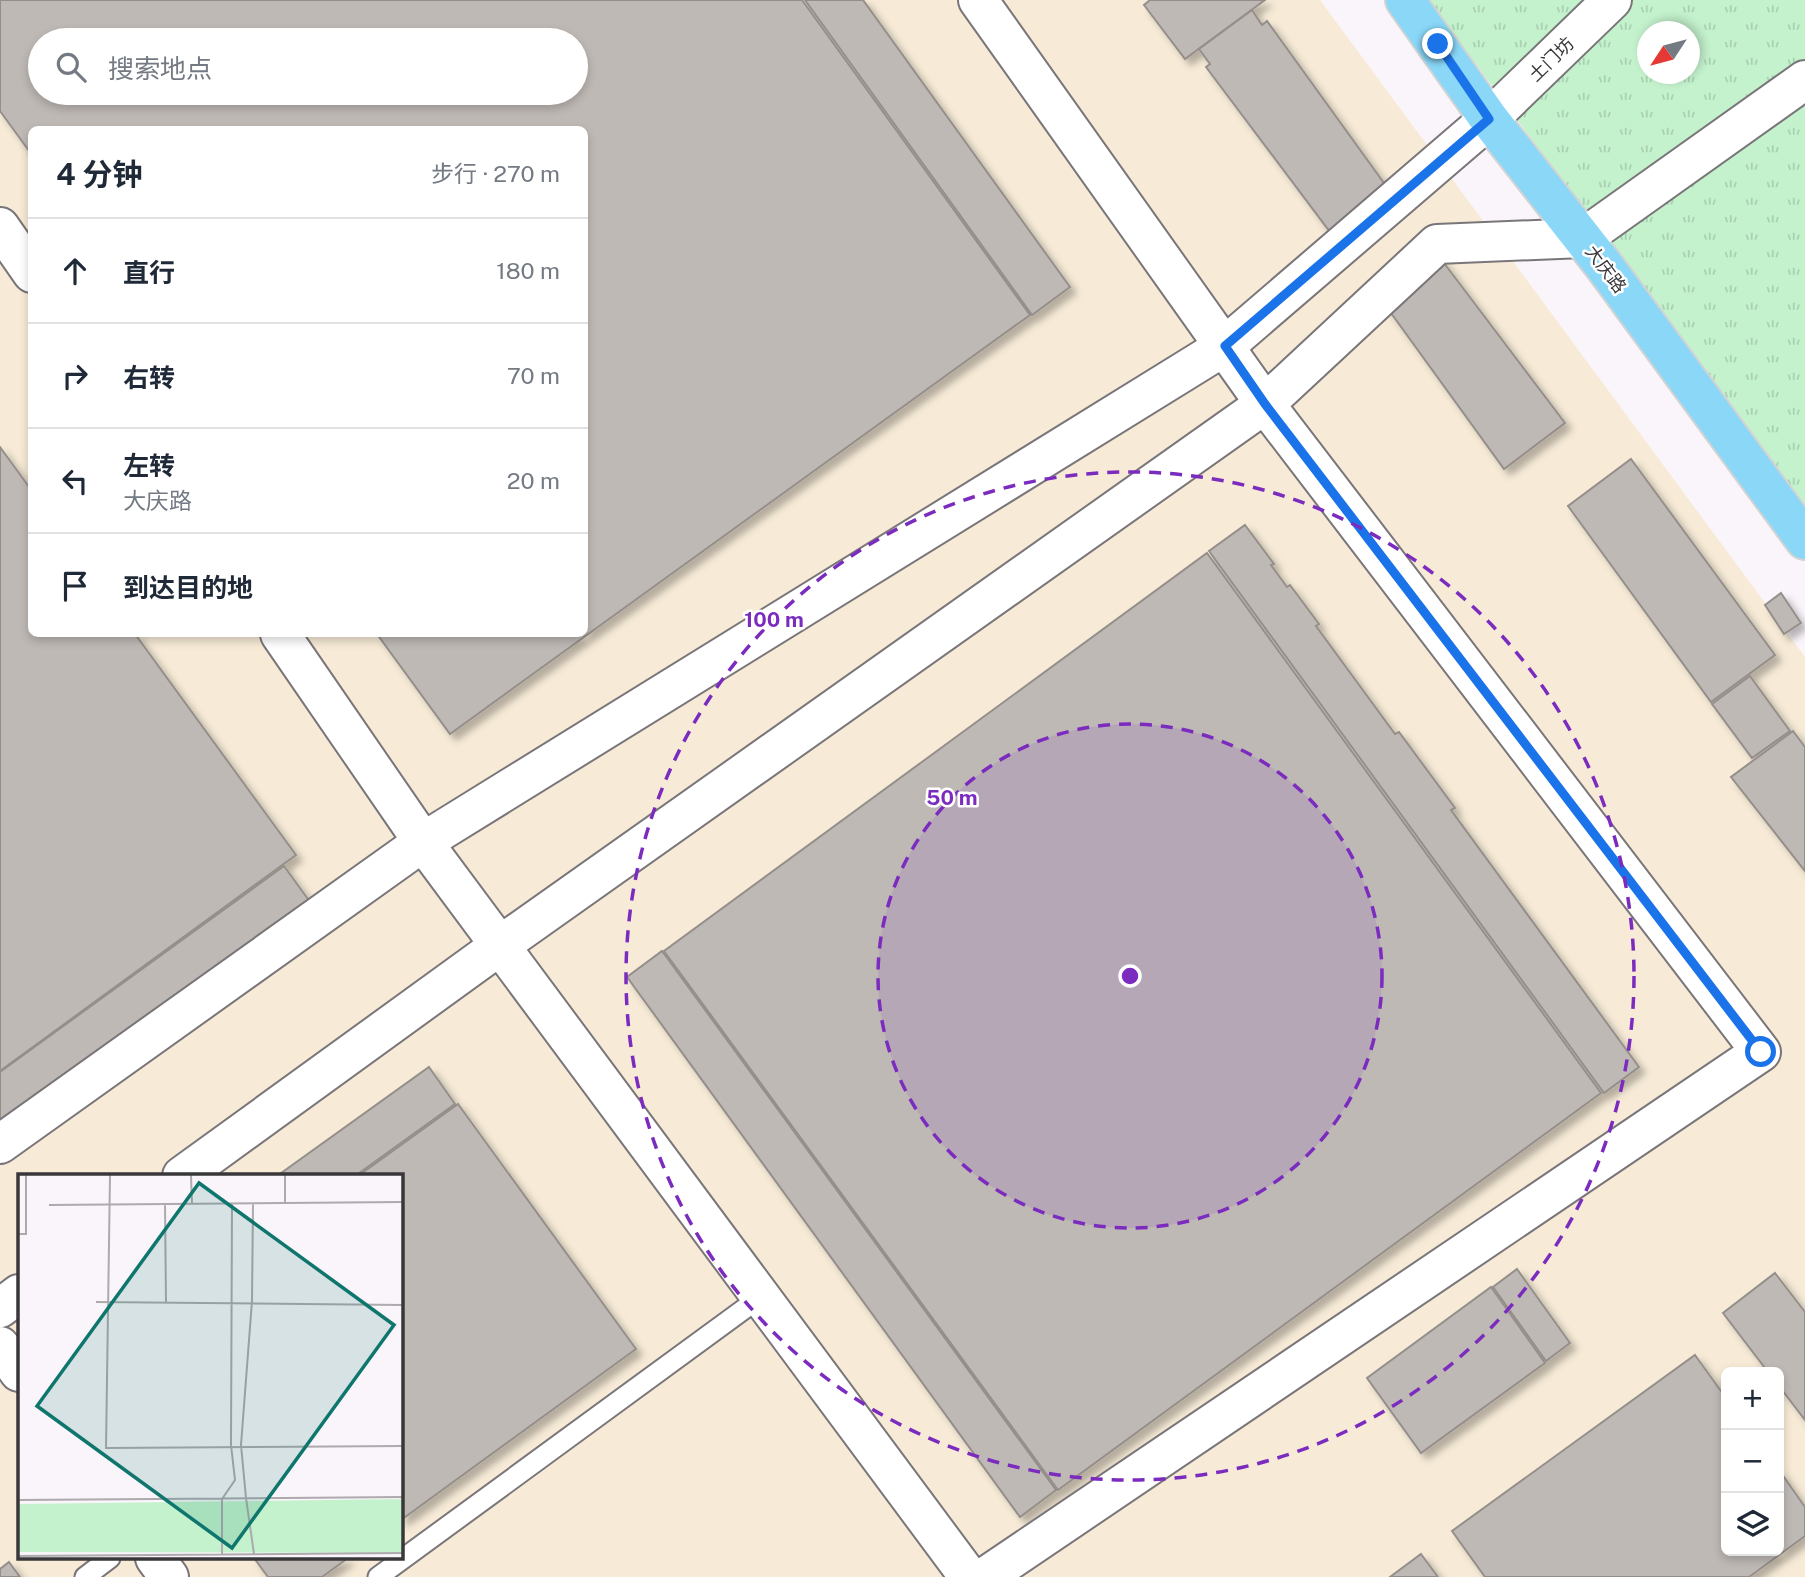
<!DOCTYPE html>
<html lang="zh">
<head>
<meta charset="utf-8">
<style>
	:root { --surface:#fff; --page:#f6f6f7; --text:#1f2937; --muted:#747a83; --line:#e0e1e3 }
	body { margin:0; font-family:"Public Sans","Noto Sans SC",sans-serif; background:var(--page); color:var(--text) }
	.controls { position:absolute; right:21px; bottom:21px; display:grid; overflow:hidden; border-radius:10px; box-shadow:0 4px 10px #0003 }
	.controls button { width:63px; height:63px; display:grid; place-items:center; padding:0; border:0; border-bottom:2px solid var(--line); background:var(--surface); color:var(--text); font:35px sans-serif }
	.compass { position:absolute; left:1637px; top:21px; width:63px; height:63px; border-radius:50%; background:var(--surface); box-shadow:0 4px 10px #0003; rotate:234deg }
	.stop { position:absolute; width:21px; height:21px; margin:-16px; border:5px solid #1a73e8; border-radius:50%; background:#fff }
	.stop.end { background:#1a73e8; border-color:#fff; box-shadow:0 2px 7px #0008 }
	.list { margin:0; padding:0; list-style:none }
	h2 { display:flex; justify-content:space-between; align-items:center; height:91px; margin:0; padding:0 28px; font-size:30px }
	h2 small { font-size:23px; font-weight:400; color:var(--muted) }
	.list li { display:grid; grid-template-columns:46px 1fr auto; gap:21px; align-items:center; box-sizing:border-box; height:105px; padding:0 28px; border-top:2px solid var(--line) }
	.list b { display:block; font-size:26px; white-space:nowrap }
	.list p { margin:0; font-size:23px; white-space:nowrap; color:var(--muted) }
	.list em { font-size:23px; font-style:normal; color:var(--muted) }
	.icon { flex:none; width:38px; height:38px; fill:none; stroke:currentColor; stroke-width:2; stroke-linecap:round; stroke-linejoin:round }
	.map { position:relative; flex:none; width:1805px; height:1577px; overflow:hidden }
	.search { position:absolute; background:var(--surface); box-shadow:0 4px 10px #0003; left:28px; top:28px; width:560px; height:77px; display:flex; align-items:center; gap:18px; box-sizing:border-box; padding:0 24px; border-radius:38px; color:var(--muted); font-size:26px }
	.panel { position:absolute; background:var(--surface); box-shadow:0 4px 10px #0003; left:28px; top:126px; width:560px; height:511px; border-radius:10px }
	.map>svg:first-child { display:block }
	.industrial { fill:#f7ebd7; fill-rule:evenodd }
	.park { fill:url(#park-tufts); fill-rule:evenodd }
	.building { fill:#bfb9b5; stroke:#958f8b; stroke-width:2; fill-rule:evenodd; filter:url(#shadow) }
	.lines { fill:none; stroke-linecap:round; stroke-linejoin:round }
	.service-casing { stroke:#797579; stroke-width:23 }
	.minor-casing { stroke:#797579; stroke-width:42 }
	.secondary-casing { stroke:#797579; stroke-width:42 }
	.primary-casing { stroke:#d3d3d3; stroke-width:42 }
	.service { stroke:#fff; stroke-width:19 }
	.minor { stroke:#fff; stroke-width:38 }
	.secondary { stroke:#fff; stroke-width:38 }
	.primary { stroke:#8ad7f8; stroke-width:38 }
	.route { stroke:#1a73e8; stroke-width:9 }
	.ring { fill:none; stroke:#7b2cbf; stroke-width:3.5; stroke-dasharray:12 9 }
	.labels { text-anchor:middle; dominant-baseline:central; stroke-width:5; stroke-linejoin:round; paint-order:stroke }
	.street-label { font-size:18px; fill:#393739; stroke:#fff }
	.inset-road { fill:none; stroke:#ada9ad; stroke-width:2 }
	.view { fill:#0f766e; fill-opacity:0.15; stroke:#0f766e; stroke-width:3.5 }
	.inset-edge { fill:none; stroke:#393739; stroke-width:3.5 }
	.centre { fill:#7b2cbf; stroke:#fff; stroke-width:3.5 }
	.ring-label { font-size:21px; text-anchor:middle; font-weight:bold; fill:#7b2cbf; stroke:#fff; stroke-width:5; stroke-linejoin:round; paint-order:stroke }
</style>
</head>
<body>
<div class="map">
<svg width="1805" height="1577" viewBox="0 0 1805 1577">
	<defs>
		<pattern id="park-tufts" width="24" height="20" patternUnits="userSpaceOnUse" patternTransform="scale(1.75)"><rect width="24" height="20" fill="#c4f2cd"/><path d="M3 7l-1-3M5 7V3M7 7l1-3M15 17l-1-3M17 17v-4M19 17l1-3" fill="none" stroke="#a9d0b1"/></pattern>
		<filter id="shadow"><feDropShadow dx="6" dy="6" stdDeviation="3.5" flood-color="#0004"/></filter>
	</defs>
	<rect width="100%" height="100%" fill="#faf5fa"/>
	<path class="industrial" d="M 0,0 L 1320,0 L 1805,657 L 1805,1577 L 0,1577 ZM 40,40 L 576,40 L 576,93 L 40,93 ZM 32,130 L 584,130 L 584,634 L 32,634 ZM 19,1176 L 401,1176 L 401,1558 L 19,1558 ZM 1726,1372 L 1779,1372 L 1779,1551 L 1726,1551 Z"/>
	<path class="park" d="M 1428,0 L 1805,0 L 1805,507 ZM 1647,32 L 1689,32 L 1689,74 L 1647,74 Z"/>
	<g class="building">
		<path d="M 0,0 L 802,0 L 1030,315 L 450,734 L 377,634 L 584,634 L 584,130 L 32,130 L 32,155 L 0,111 ZM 40,40 L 576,40 L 576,93 L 40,93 Z"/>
		<polygon points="805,0 863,0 1070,287 1032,315"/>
		<polygon points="1150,0 1265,0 1185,59 1144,5"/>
		<polygon points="1252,10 1262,25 1267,21 1389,190 1330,232 1206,67 1210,64 1199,49"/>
		<polygon points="1441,259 1565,423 1504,469 1383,302"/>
		<polygon points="0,447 32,491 32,634 135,634 296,855 0,1071"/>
		<polygon points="1631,459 1775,655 1711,702 1568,506"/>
		<polygon points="1245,525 1274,564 1271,565 1287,587 1290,585 1319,624 1316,626 1395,734 1399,732 1455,808 1451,810 1639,1067 1604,1093 1209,551"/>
		<polygon points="1207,553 1601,1093 1058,1490 664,951"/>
		<polygon points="1781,593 1801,623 1784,634 1765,605"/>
		<polygon points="1750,676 1790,731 1752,758 1712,704"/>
		<polygon points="1793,731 1805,747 1805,871 1731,777"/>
		<polygon points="284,866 313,906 0,1133 0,1072"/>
		<polygon points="662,951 1056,1490 1020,1517 627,977"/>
		<polygon points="429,1067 455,1104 355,1176 277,1176"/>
		<polygon points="458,1104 636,1349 401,1520 401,1176 358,1176"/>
		<polygon points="1517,1269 1570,1343 1546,1361 1493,1287"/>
		<polygon points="1775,1273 1805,1312 1805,1420 1779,1386 1779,1372 1768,1372 1723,1313"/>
		<polygon points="1491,1287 1545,1363 1421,1453 1367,1378"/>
		<polygon points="1695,1355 1726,1398 1726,1551 1779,1551 1779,1470 1805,1507 1805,1536 1749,1577 1485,1577 1452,1531"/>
		<polygon points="1421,1554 1438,1577 1390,1577"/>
		<polygon points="254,1558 348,1558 322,1577 268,1577"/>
		<polygon points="9,1562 20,1577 0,1577 0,1569"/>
	</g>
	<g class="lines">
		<defs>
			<g id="service">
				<polyline points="85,1577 110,1558"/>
				<polyline points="378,1577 762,1296"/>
			</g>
			<g id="minor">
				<polyline points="978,0 1265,404 1761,1052 985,1577"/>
				<polyline points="0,227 32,273"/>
				<polyline points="280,634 423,842 969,1577"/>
				<polyline points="0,1144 423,842 1225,346 1489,119"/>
				<polyline points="182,1176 502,944 1265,404 1437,244 1583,238"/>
				<polyline points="0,1308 19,1294"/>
				<polyline points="0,1346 19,1372"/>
				<polyline points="155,1558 169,1577"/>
			</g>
			<g id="secondary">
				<polyline points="1489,119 1612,0"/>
				<polyline points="1583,238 1805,80"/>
			</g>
			<polyline id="primary" points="1405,0 1489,119 1605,267 1805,540"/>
		</defs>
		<use href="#service" class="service-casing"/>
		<use href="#minor" class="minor-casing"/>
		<use href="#secondary" class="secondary-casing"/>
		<use href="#primary" class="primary-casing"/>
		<use href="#service" class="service"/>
		<use href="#minor" class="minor"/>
		<use href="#secondary" class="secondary"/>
		<use href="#primary" class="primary"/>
	</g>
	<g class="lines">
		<polyline class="route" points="1438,44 1489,119 1225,346 1265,404 1761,1052"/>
	</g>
	<circle cx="1130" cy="976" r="252" fill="#7b2cbf" fill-opacity=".12"/>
	<g class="ring">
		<circle cx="1130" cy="976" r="252"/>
		<circle cx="1130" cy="976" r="504"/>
	</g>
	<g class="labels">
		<g class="street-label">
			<text transform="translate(1551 59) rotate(-44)">土门坊</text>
			<text transform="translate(1606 269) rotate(53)">大庆路</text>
		</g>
	</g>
	<g transform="translate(18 1174)">
		<rect width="385" height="385" fill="#faf5fa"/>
		<path d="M 385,325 L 385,379 L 0,378 L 0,330 Z" fill="#c4f2cd"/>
		<path class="inset-road" d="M 92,1 L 88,274 L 385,272M 173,1 L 174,30M 267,29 L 267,1M 147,30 L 148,129M 31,31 L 385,28M 0,60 L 8,60 L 8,1M 78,128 L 385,131M 228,324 L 223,271 L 234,127 L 235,29M 228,324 L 236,380M 204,325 L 217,306 L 213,271 L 214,30M 0,326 L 385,323M 204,380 L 204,325M 0,382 L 385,379"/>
		<path class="view" d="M 181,9 L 376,151 L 214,374 L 19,232 Z"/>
		<rect width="385" height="385" class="inset-edge"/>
	</g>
	<circle cx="1130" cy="976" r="10" class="centre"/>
	<g class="ring-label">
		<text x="774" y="627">100 m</text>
		<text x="952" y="805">50 m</text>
	</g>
</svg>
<div class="controls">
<button>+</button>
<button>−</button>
<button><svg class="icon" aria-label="layers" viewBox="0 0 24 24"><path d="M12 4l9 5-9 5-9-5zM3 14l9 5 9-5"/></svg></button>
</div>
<svg class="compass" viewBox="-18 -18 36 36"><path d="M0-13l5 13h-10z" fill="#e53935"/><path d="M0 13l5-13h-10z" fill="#747a83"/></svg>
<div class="stop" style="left:1761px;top:1052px"></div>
<div class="stop end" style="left:1438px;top:44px"></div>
<div class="search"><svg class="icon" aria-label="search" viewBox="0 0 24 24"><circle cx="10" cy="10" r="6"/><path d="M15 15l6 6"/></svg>搜索地点</div>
<section class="panel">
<h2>4 分钟<small>步行 · 270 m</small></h2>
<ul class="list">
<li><svg class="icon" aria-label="ahead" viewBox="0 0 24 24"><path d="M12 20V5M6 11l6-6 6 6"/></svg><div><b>直行</b></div><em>180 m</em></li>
<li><svg class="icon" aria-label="right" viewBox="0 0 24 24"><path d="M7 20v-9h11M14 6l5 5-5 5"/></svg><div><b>右转</b></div><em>70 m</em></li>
<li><svg class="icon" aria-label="left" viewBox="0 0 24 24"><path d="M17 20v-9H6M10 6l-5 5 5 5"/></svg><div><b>左转</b><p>大庆路</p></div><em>20 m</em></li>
<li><svg class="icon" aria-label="arrive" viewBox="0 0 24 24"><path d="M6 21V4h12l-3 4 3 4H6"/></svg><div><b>到达目的地</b></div></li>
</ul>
</section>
</div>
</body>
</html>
